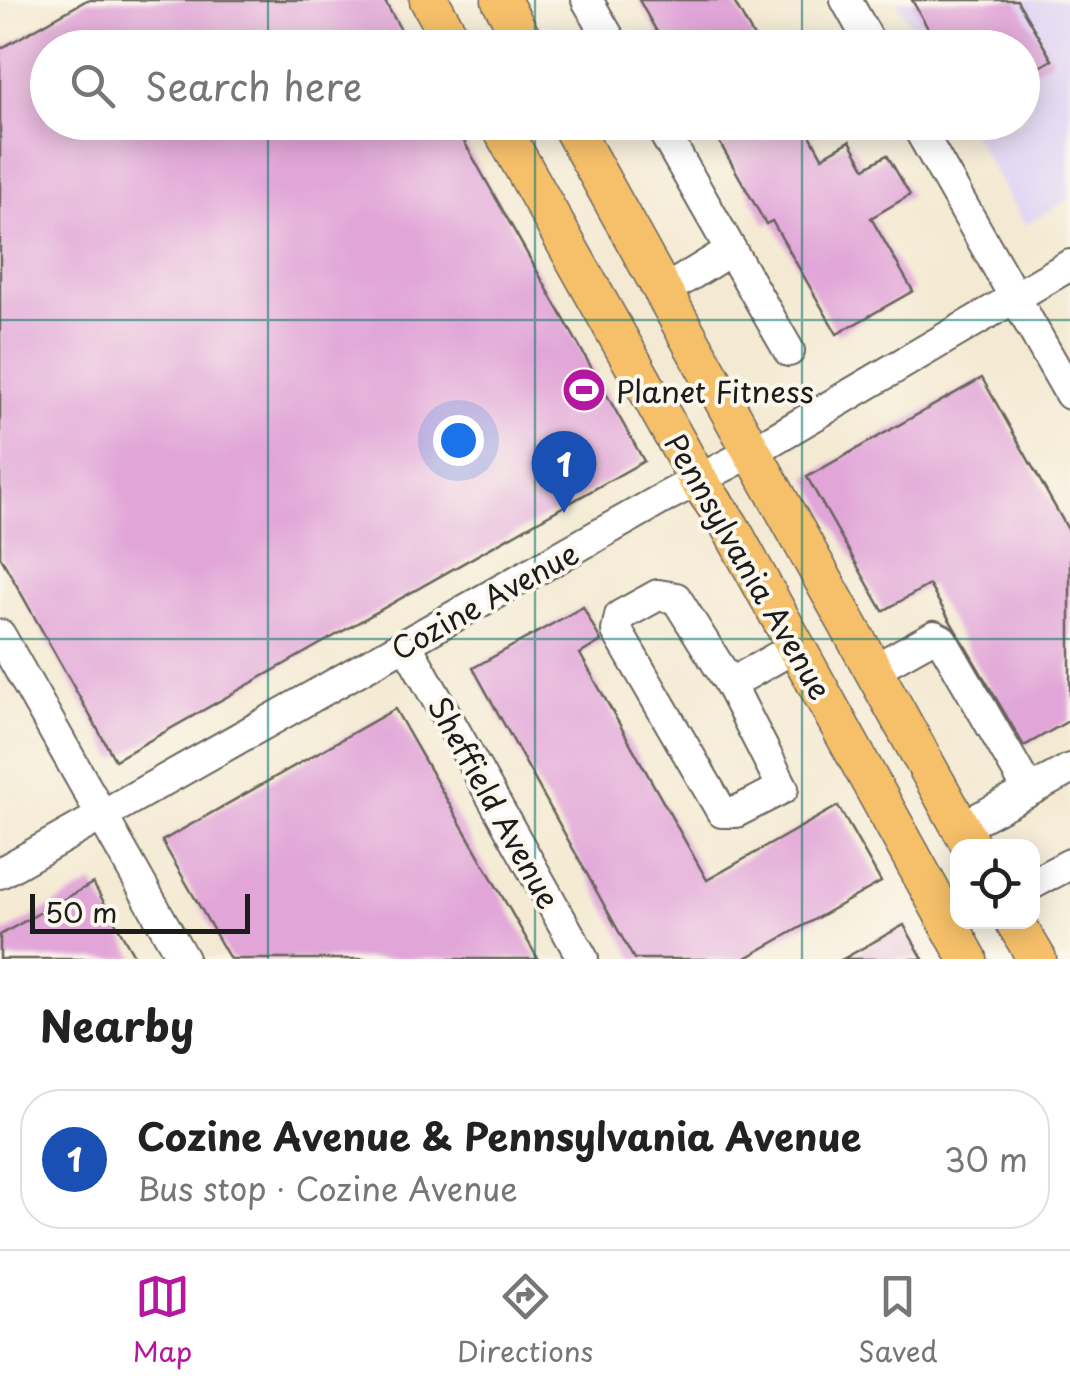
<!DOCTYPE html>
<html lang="en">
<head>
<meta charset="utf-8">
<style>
	:root { --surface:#fff; --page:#f6f6f6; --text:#222; --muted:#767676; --line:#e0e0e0; --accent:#b5179e }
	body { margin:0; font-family:"Playpen Sans",sans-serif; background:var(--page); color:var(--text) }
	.controls { position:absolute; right:30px; bottom:30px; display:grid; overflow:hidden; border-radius:20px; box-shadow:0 5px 25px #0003 }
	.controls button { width:90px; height:90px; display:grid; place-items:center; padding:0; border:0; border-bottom:2px solid var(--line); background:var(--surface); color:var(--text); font:50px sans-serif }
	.scale { position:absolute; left:30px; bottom:25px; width:220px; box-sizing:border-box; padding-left:10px; border:5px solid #1c1c1c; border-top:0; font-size:28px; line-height:35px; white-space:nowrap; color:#1c1c1c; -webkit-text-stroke:8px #fbf7ec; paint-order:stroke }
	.you { position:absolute; left:458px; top:440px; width:35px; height:35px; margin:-25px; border:8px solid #fff; border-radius:50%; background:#1a73e8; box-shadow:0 0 0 15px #1a73e833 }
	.badge { display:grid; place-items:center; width:65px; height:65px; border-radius:50%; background:var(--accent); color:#fff; font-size:32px; font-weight:700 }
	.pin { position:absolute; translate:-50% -82px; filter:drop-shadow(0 2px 5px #0008) }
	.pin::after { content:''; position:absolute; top:52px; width:35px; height:30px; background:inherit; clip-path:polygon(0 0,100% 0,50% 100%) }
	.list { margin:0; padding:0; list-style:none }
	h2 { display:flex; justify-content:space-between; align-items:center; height:130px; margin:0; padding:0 40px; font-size:42px }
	h2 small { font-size:32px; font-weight:400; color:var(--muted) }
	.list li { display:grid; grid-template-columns:65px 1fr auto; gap:30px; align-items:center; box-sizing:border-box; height:140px; margin:0 20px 20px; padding:0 20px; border:2px solid var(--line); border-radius:40px }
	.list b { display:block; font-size:38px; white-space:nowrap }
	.list p { margin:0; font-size:32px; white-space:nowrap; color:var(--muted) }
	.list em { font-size:32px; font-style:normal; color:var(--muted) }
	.icon { flex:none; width:55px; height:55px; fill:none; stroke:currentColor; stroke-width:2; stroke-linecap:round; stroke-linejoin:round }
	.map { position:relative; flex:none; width:1070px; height:959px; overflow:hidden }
	.search { position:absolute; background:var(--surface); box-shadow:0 5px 25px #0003; left:30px; right:30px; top:30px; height:110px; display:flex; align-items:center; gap:25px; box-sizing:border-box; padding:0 35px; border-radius:55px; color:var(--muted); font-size:38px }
	.sheet { height:290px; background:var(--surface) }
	nav { display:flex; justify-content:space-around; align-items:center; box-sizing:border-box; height:140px; border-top:2px solid var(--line); background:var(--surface); font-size:28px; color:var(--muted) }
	nav a { display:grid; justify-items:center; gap:5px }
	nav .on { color:var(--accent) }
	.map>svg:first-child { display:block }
	.built { fill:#e0d4f4 }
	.building { fill:#e1a5d8 }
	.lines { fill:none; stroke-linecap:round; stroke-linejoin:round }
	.minor-casing { stroke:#68645c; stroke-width:34 }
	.major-casing { stroke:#68645c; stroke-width:41 }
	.minor { stroke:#fff; stroke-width:30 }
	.major { stroke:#f6c06b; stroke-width:38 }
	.grid { fill:none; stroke:#0f766e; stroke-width:2.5; stroke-opacity:0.55 }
	.labels { text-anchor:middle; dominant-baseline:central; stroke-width:8; stroke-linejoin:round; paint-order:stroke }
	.poi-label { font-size:30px; fill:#1c1c1c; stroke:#fbf7ec; text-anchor:start }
	.street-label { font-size:30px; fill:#1c1c1c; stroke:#fbf7ec }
</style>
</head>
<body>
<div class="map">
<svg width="1070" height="959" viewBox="0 0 1070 959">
	<rect width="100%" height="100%" fill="#fbf7ec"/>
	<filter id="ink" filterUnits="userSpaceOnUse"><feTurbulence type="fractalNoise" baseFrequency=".01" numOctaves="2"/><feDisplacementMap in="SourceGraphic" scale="20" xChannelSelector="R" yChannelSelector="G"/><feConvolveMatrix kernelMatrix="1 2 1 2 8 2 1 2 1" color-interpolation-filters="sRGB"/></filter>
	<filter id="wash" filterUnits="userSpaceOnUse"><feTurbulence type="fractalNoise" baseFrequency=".0048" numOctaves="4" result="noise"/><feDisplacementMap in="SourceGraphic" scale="40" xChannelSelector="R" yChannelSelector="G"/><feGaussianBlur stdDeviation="2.25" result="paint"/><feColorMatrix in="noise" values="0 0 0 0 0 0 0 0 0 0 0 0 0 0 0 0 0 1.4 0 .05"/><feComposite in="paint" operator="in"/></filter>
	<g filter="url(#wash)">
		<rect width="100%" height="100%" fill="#f4ead3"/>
		<polygon class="built" points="896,0 1070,0 1070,199 1025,225 966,123 1022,122 1022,48 924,47"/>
		<g id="blocks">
			<g class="building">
				<polygon points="87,0 384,0 411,48 48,48 48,122 453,122 644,461 115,760 0,556 0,49"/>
				<polygon points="639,0 733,0 760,48 666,48"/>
				<polygon points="912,0 1017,0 1052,60 1022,77 1022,48 939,48"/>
				<polygon points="708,122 803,122 822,157 850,141 865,168 887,155 910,195 871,218 913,291 837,334 772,221 766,224"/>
				<polygon points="982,378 1070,533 1070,720 1024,746 929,585 883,611 807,477"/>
				<polygon points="583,607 601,641 580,654 707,880 838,806 881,882 744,959 634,959 473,668"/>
				<polygon points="395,709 538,959 230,959 162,841"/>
				<polygon points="93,883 136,959 0,959 0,935"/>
				<polygon points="904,925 923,959 843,959"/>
			</g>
		</g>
	</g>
	<g filter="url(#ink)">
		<use href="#blocks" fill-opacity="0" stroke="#68645c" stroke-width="2.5"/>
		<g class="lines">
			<defs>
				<g id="minor">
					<polyline points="587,0 615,48"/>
					<polyline points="846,0 873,48"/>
					<polyline points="658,122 731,250"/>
					<polyline points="915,122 1070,394"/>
					<polyline points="663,292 731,250 789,351"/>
					<polygon points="658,595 676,598 730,684 783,788 736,812 722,812 617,631 620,616"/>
					<polyline points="0,635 183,959"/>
					<polyline points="406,644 583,959"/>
					<polyline points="873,670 934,636 942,640 1029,791"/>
					<polyline points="730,684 797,646"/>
					<polyline points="960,828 1070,769"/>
					<polyline points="0,873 669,495 752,452 1070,265"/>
					<polyline points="1032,884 1070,864"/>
				</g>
				<g id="major">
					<polyline points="429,0 456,48"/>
					<polyline points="501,0 527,48"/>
					<polyline points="498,122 698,480 729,525 968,959"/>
					<polyline points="569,122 971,846"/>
					<polyline points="1015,922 1037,959"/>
				</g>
			</defs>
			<use href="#minor" class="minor-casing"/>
			<use href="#major" class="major-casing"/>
			<use href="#minor" class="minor"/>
			<use href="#major" class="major"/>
		</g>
	</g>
	<path class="grid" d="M 268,0 L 268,48M 535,0 L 535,48M 802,0 L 802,48M 268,122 L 268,959M 535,122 L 535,959M 802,122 L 802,959M 0,320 L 1070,320M 0,639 L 1070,639"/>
	<defs>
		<symbol id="stadium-disc" viewBox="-11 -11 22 22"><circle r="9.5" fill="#b5179e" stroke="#fbf7ec"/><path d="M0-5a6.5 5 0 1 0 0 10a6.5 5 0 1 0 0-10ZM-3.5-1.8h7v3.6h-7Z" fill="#fff"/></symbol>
	</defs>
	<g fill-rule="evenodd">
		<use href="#stadium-disc" x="559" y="365" width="50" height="50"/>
	</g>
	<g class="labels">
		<g class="poi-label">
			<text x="616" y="390">Planet Fitness</text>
		</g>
		<g class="street-label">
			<text transform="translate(749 566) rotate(60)">Pennsylvania Avenue</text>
			<text transform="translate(484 600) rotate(-29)">Cozine Avenue</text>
			<text transform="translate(495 802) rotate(61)">Sheffield Avenue</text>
		</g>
	</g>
</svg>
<div class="controls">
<button><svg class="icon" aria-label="locate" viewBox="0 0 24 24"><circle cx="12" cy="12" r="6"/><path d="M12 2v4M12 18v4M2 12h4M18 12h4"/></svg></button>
</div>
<div class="scale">50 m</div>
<div class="you"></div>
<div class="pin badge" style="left:564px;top:513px;background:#1a4fb4">1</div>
<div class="search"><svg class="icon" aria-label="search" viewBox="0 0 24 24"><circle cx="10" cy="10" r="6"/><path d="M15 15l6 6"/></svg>Search here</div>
</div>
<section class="sheet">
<h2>Nearby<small></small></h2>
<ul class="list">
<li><span class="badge" style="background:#1a4fb4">1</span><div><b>Cozine Avenue &amp; Pennsylvania Avenue</b><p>Bus stop · Cozine Avenue</p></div><em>30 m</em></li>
</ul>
</section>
<nav>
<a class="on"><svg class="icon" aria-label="map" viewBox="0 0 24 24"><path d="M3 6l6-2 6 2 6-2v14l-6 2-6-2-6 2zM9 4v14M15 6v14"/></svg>Map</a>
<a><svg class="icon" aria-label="directions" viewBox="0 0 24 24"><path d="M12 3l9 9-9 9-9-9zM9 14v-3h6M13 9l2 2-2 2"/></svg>Directions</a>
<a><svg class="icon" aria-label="saved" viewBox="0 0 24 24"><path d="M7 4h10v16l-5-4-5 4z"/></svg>Saved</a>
</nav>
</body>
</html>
